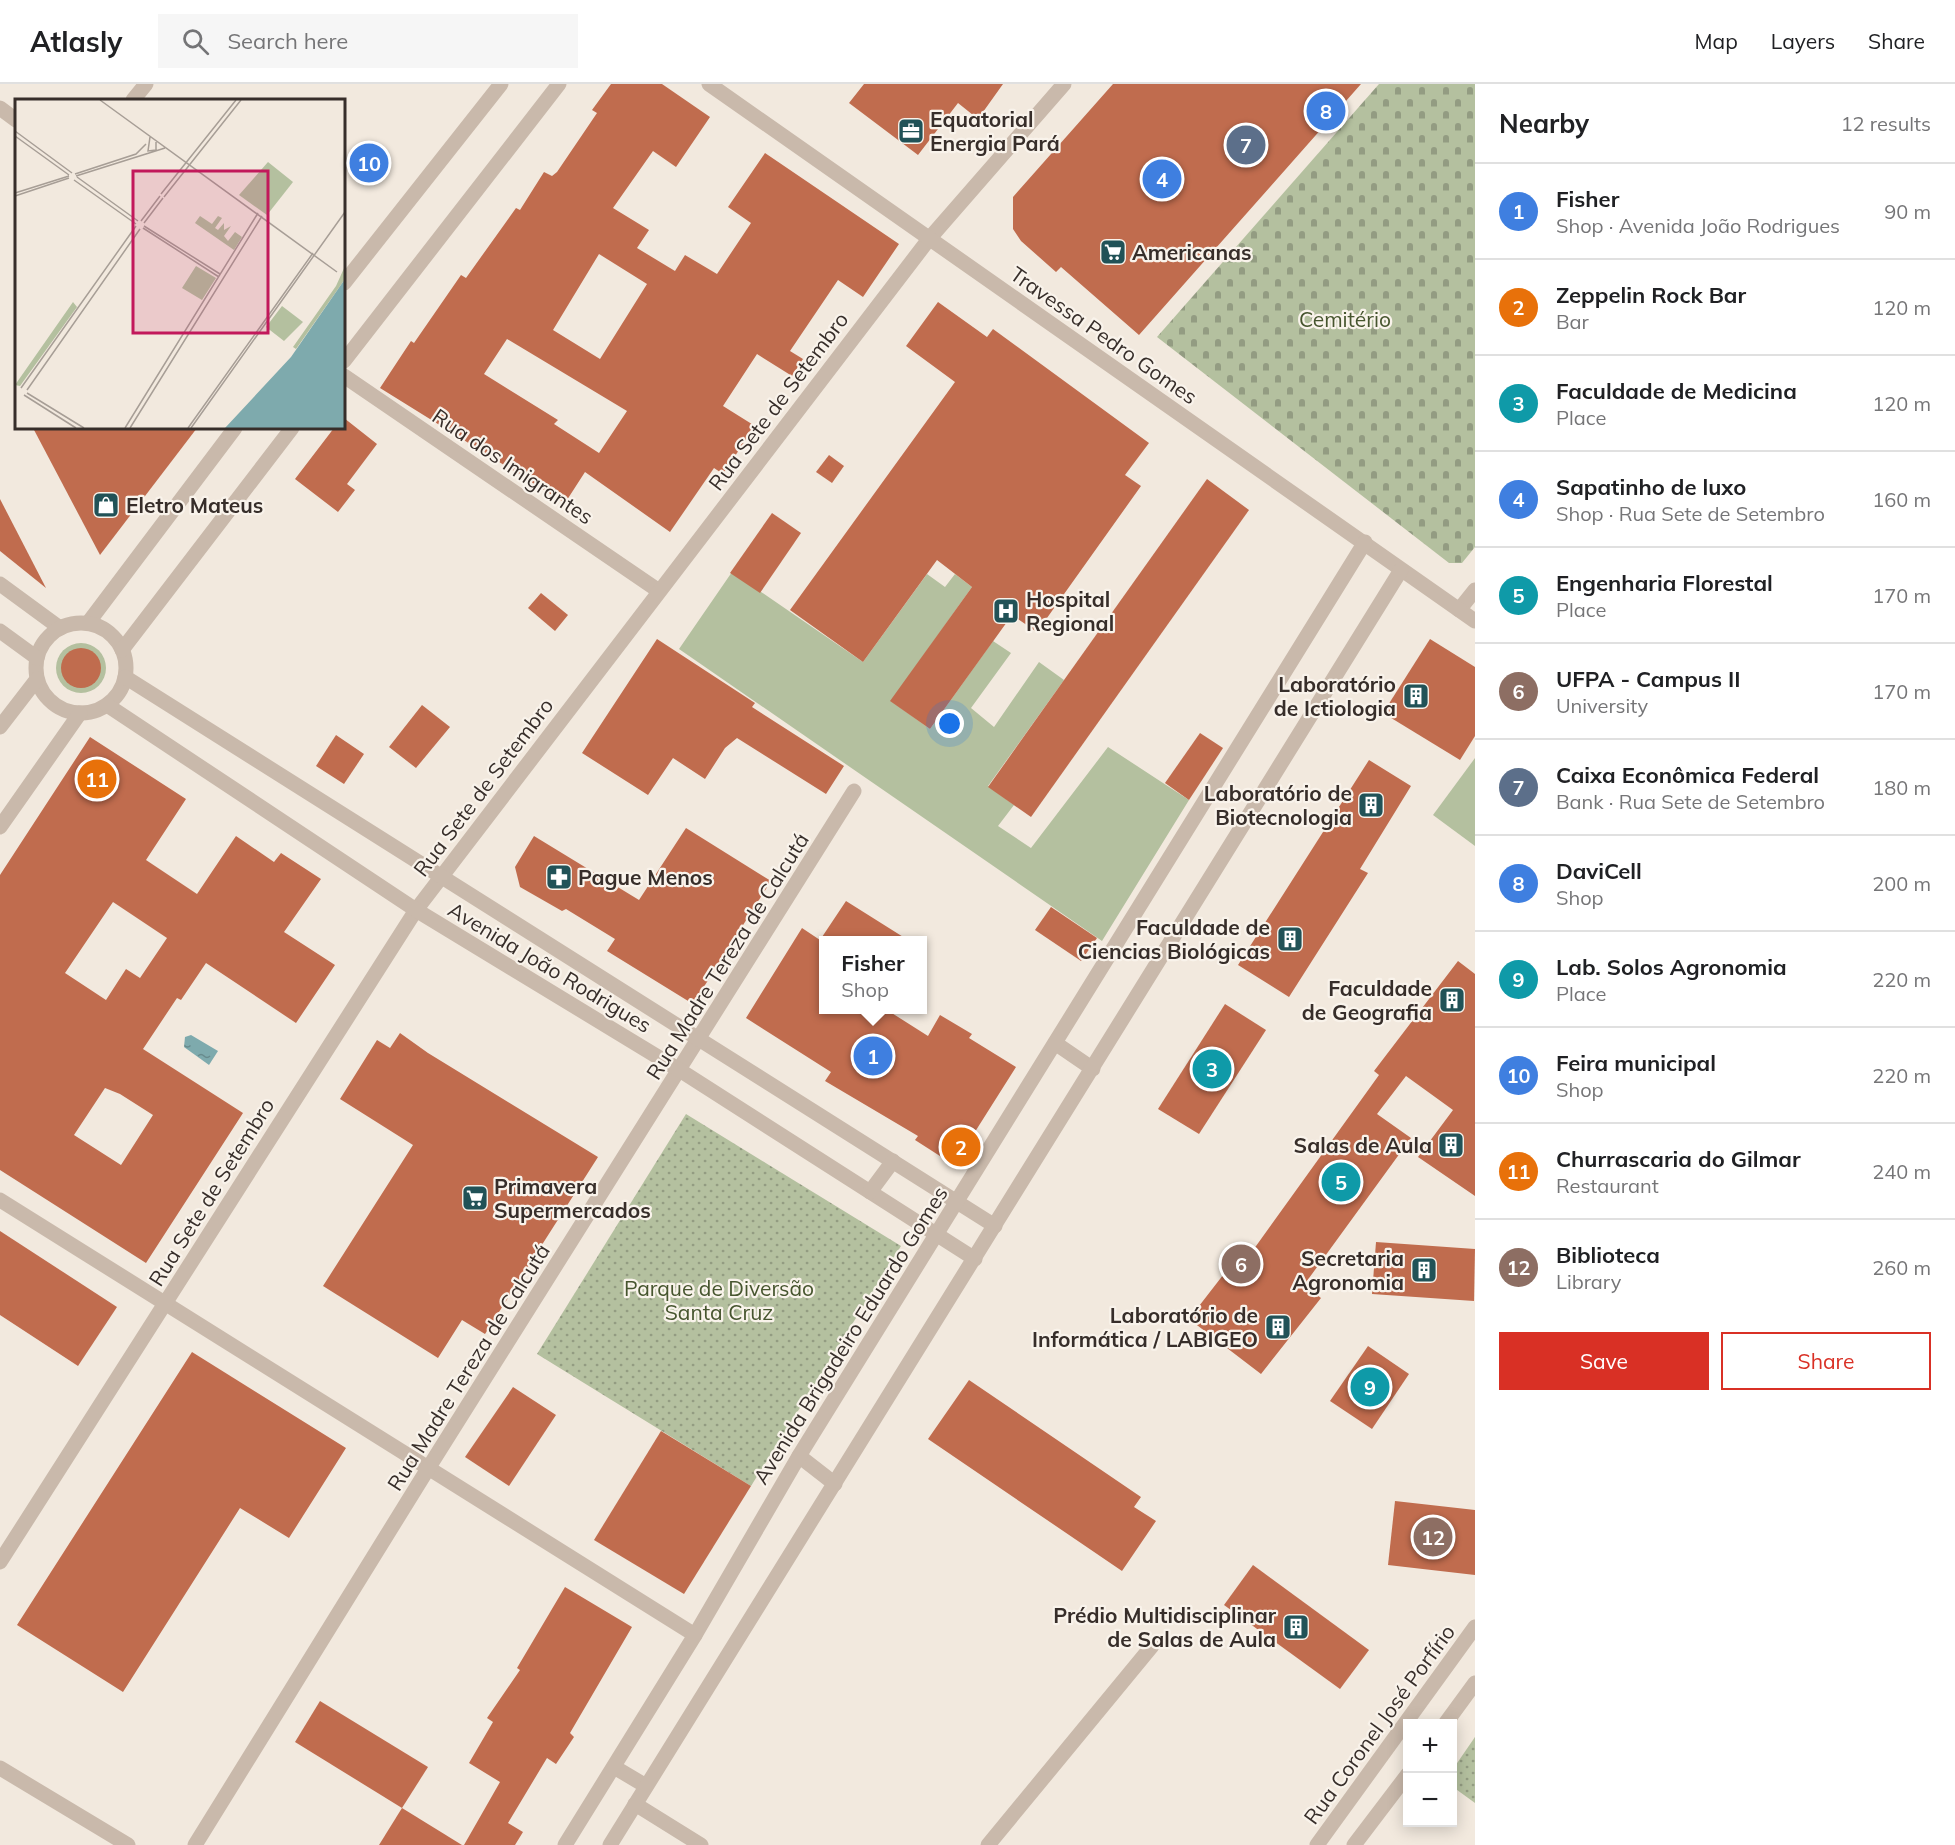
<!DOCTYPE html>
<html lang="en">
<head>
<meta charset="utf-8">
<style>
	:root { --surface:#fff; --page:#f6f6f6; --text:#202124; --muted:#757577; --line:#e0e0e0; --accent:#d93025 }
	body { margin:0; font-family:Mulish,sans-serif; background:var(--page); color:var(--text) }
	.controls { position:absolute; right:18px; bottom:18px; display:grid; overflow:hidden; border-radius:0px; box-shadow:0 3px 15px #0003 }
	.controls button { width:54px; height:54px; display:grid; place-items:center; padding:0; border:0; border-bottom:2px solid var(--line); background:var(--surface); color:var(--text); font:30px sans-serif }
	.you { position:absolute; left:950px; top:640px; width:21px; height:21px; margin:-15px; border:4px solid #fff; border-radius:50%; background:#1a73e8; box-shadow:0 0 0 9px #1a73e833 }
	.badge { display:grid; place-items:center; width:39px; height:39px; border-radius:50%; background:var(--accent); color:#fff; font-size:20px; font-weight:700 }
	.pin { position:absolute; translate:-50% -50%; border:3px solid #fff; box-shadow:0 2px 6px #0006 }
	.popup { position:absolute; left:819px; top:852px; width:108px; height:78px; box-sizing:border-box; display:grid; place-content:center; border-radius:0px; background:var(--surface); filter:drop-shadow(0 2px 4px #0005); font-size:20px; white-space:nowrap; color:var(--muted) }
	.popup b { font-size:22px; color:var(--text) }
	.popup::after { content:''; position:absolute; left:50%; top:100%; margin-left:-12px; border:12px solid transparent; border-top-color:var(--surface) }
	.list { margin:0; padding:0; list-style:none }
	h2 { display:flex; justify-content:space-between; align-items:center; height:78px; margin:0; padding:0 24px; font-size:26px }
	h2 small { font-size:20px; font-weight:400; color:var(--muted) }
	.list li { display:grid; grid-template-columns:39px 1fr auto; gap:18px; align-items:center; box-sizing:border-box; height:96px; padding:0 24px; border-top:2px solid var(--line) }
	.list b { display:block; font-size:22px; white-space:nowrap }
	.list p { margin:0; font-size:20px; white-space:nowrap; color:var(--muted) }
	.list em { font-size:20px; font-style:normal; color:var(--muted) }
	.actions { display:flex; gap:12px; padding:18px 24px }
	.actions a { flex:1; padding:14px 0; border:2px solid var(--accent); border-radius:0px; text-align:center; font-size:21px; color:var(--accent) }
	.actions .main { background:var(--accent); color:#fff }
	.icon { flex:none; width:33px; height:33px; fill:none; stroke:currentColor; stroke-width:2; stroke-linecap:round; stroke-linejoin:round }
	.map { position:relative; flex:none; width:1475px; height:1761px; overflow:hidden }
	header { display:flex; align-items:center; gap:36px; box-sizing:border-box; height:84px; padding:0 30px; background:var(--surface); border-bottom:2px solid var(--line) }
	header strong { font-size:28px }
	nav { display:flex; gap:33px; margin-inline-start:auto; font-size:21px }
	.search { width:420px; height:54px; background:var(--page); display:flex; align-items:center; gap:15px; box-sizing:border-box; padding:0 21px; border-radius:0px; color:var(--muted); font-size:22px }
	main { display:flex }
	aside { flex:1; background:var(--surface) }
	.map>svg:first-child { display:block }
	.grass { fill:#b4c09f }
	.cemetery { fill:url(#cemetery-stones) }
	.park { fill:url(#park-dots) }
	.water { fill:url(#water-ripples) }
	.building { fill:#c06c4e; fill-rule:evenodd }
	.lines { fill:none; stroke-linecap:round; stroke-linejoin:round }
	.minor { stroke:#c9b9ab; stroke-width:15 }
	.tertiary { stroke:#c9b9ab; stroke-width:15 }
	.labels { text-anchor:middle; dominant-baseline:central; stroke-width:4.5; stroke-linejoin:round; paint-order:stroke }
	.poi-label { font-size:21px; font-weight:bold; fill:#372e2a; stroke:#f9f3eb; text-anchor:end }
	.park-label { font-size:21px; fill:#46552e; stroke:#f9f3eb }
	.street-label { font-size:21px; fill:#372e2a; stroke:#f9f3eb }
	.inset-road { fill:none; stroke:#a79e96; stroke-width:1.5 }
	.view { fill:#c2185b; fill-opacity:0.15; stroke:#c2185b; stroke-width:3 }
	.inset-edge { fill:none; stroke:#372e2a; stroke-width:3 }
</style>
</head>
<body>
<header>
<strong>Atlasly</strong>
<div class="search"><svg class="icon" aria-label="search" viewBox="0 0 24 24"><circle cx="10" cy="10" r="6"/><path d="M15 15l6 6"/></svg>Search here</div>
<nav><a>Map</a><a>Layers</a><a>Share</a></nav>
</header>
<main>
<div class="map">
<svg width="1475" height="1761" viewBox="0 0 1475 1761">
	<defs>
		<pattern id="cemetery-stones" width="16" height="16" patternUnits="userSpaceOnUse" patternTransform="scale(1.5)"><rect width="16" height="16" fill="#b4c09f"/><path d="M2 7V4a2 2 0 0 1 4 0v3zM10 15v-3a2 2 0 0 1 4 0v3z" fill="#939c82"/></pattern>
		<pattern id="park-dots" width="8" height="8" patternUnits="userSpaceOnUse" patternTransform="scale(1.5)"><rect width="8" height="8" fill="#b4c09f"/><path d="M2 2h.1M6 6h.1" fill="none" stroke="#939c82" stroke-width="1.8" stroke-linecap="round"/></pattern>
		<pattern id="water-ripples" width="26" height="14" patternUnits="userSpaceOnUse" patternTransform="scale(1.5)"><rect width="26" height="14" fill="#7eaaad"/><path d="M2 4q2-2 4 0t4 0M15 11q2-2 4 0t4 0" fill="none" stroke="#688b8d"/></pattern>
	</defs>
	<rect width="100%" height="100%" fill="#f2e9de"/>
	<g class="grass">
		<polygon points="732,488 863,578 927,490 945,503 955,490 972,503 891,617 930,645 993,557 1011,569 971,624 994,643 1039,578 1064,596 988,702 1014,721 998,742 1031,764 1108,663 1189,716 1102,857 679,565"/>
		<circle cx="81" cy="584" r="25"/>
		<polygon points="1475,674 1475,762 1433,731"/>
	</g>
	<polygon class="cemetery" points="1379,0 1475,0 1475,463 1462,479 1449,479 1157,253"/>
	<g class="park">
		<polygon points="686,1030 901,1162 751,1402 537,1270"/>
		<polygon points="1475,1653 1475,1719 1453,1703 1453,1685"/>
	</g>
	<polygon class="water" points="191,951 218,967 209,981 184,963 185,953"/>
	<g class="building">
		<path d="M 611,0 L 662,0 L 710,33 L 676,83 L 653,67 L 613,124 L 649,146 L 637,164 L 675,187 L 685,171 L 717,190 L 751,139 L 728,123 L 765,69 L 899,160 L 863,213 L 838,196 L 790,267 L 803,275 L 792,292 L 757,270 L 723,322 L 755,342 L 723,390 L 714,384 L 670,448 L 585,388 L 565,419 L 380,304 L 411,257 L 414,259 L 461,191 L 466,194 L 516,124 L 520,126 L 544,88 L 552,92 L 557,88 L 597,29 L 592,26 ZM 599,170 L 647,200 L 600,275 L 553,246 ZM 507,255 L 627,327 L 599,369 L 554,340 L 558,336 L 484,290 Z"/>
		<polygon points="864,0 1003,0 978,35 958,19 918,71 849,19"/>
		<polygon points="1113,0 1361,0 1139,251 1061,183 1056,188 1021,157 1013,145 1013,113"/>
		<polygon points="938,218 987,253 993,245 1149,359 1125,391 1141,402 1037,548 1012,531 930,645 890,617 972,503 937,476 863,578 790,526 955,298 906,262"/>
		<polygon points="344,334 377,360 347,400 355,406 338,428 295,395 334,344 344,344"/>
		<polygon points="33,344 197,344 100,471"/>
		<polygon points="829,371 844,382 832,399 816,388"/>
		<polygon points="1207,395 1249,426 1031,733 988,703"/>
		<polygon points="0,415 46,504 0,467"/>
		<polygon points="772,429 801,449 760,509 730,489"/>
		<polygon points="541,509 568,531 555,547 528,524"/>
		<polygon points="657,555 755,619 752,623 844,682 826,710 737,654 725,664 705,695 673,674 648,711 582,669"/>
		<polygon points="1430,555 1475,583 1475,652 1460,676 1383,629"/>
		<circle cx="81" cy="584" r="20"/>
		<polygon points="422,621 450,643 416,684 389,663"/>
		<polygon points="1200,649 1223,664 1189,716 1165,699"/>
		<polygon points="336,651 364,670 344,700 316,682"/>
		<path d="M 90,653 L 186,715 L 146,776 L 197,810 L 236,752 L 274,778 L 281,769 L 321,795 L 284,848 L 335,881 L 296,939 L 206,879 L 181,916 L 177,914 L 143,965 L 243,1029 L 146,1179 L 0,1086 L 0,791 ZM 113,818 L 167,854 L 140,894 L 126,885 L 106,916 L 65,889 ZM 105,1004 L 120,1010 L 153,1031 L 121,1081 L 74,1051 Z"/>
		<polygon points="1369,676 1411,702 1360,785 1368,789 1289,913 1238,881"/>
		<polygon points="686,744 771,797 693,920 607,867 615,855 566,825 562,827 520,803 515,783 534,752 639,816"/>
		<polygon points="846,817 908,856 822,856 824,926 887,926 928,952 940,931 972,950 969,954 1016,983 954,1081 915,1056 918,1052 825,997 831,988 746,934 802,844 820,856"/>
		<polygon points="1051,823 1097,854 1081,877 1035,846"/>
		<polygon points="1458,877 1475,890 1475,1112 1418,1073 1453,1026 1406,992 1377,1030 1411,1054 1304,1201 1321,1214 1261,1290 1189,1235 1244,1164 1251,1169 1379,991 1374,987"/>
		<polygon points="1225,920 1266,946 1199,1050 1158,1025"/>
		<polygon points="400,949 428,969 598,1073 485,1250 462,1236 438,1274 323,1202 413,1061 340,1015 377,956 390,964"/>
		<polygon points="0,1147 117,1223 78,1282 0,1231"/>
		<polygon points="1376,1158 1475,1165 1474,1217 1372,1210"/>
		<polygon points="1368,1262 1409,1290 1372,1345 1330,1317"/>
		<polygon points="192,1268 346,1364 289,1454 240,1424 123,1608 17,1541"/>
		<polygon points="969,1296 1141,1413 1134,1423 1156,1437 1122,1487 928,1355"/>
		<polygon points="513,1303 556,1331 509,1402 465,1373"/>
		<polygon points="661,1347 751,1402 684,1510 594,1456"/>
		<polygon points="1395,1417 1475,1426 1475,1491 1388,1481"/>
		<polygon points="1253,1481 1369,1566 1340,1605 1224,1521"/>
		<polygon points="565,1503 632,1543 570,1649 574,1653 556,1680 547,1674 508,1739 523,1748 515,1761 464,1761 500,1698 469,1679 493,1638 487,1634 520,1586 517,1584"/>
		<polygon points="320,1617 428,1683 402,1724 295,1658"/>
		<polygon points="402,1724 462,1761 379,1761"/>
	</g>
	<g class="lines">
		<g class="minor">
			<polyline points="133,16 146,0"/>
			<polyline points="0,24 16,36"/>
			<polyline points="344,292 659,507"/>
			<polyline points="1459,526 1475,506"/>
			<polyline points="0,1116 695,1551"/>
			<polyline points="0,1478 416,826 929,155 1064,0"/>
			<polyline points="0,1684 128,1761"/>
			<polyline points="635,1720 701,1761"/>
			<polyline points="195,1761 429,1383 854,707"/>
			<polyline points="988,1761 1152,1562"/>
		</g>
		<g class="tertiary">
			<polyline points="709,0 1475,537"/>
			<polyline points="344,199 501,0"/>
			<polyline points="344,277 559,0"/>
			<polyline points="0,500 60,544"/>
			<polyline points="88,539 235,344"/>
			<circle cx="81" cy="584" r="45"/>
			<polyline points="0,547 37,574"/>
			<polyline points="122,566 292,344"/>
			<polyline points="125,593 995,1142"/>
			<polyline points="107,621 416,826 681,987 975,1175"/>
			<polyline points="0,643 37,595"/>
			<polyline points="0,743 80,629"/>
			<polyline points="1055,959 1093,985"/>
			<polyline points="870,1108 893,1077"/>
			<polyline points="799,1372 835,1400"/>
			<polyline points="1445,1640 1475,1599"/>
			<polyline points="614,1683 646,1702"/>
			<polyline points="565,1761 695,1551 799,1372 1365,458"/>
			<polyline points="610,1761 1401,486"/>
			<polyline points="1317,1761 1475,1543"/>
			<polyline points="1354,1761 1408,1690"/>
		</g>
	</g>
	<defs>
		<symbol id="office-square" viewBox="-11 -11 22 22"><rect x="-9" y="-9" width="18" height="18" rx="4" fill="#215257" stroke="#f9f3eb"/><path d="M-6-3h4V-5.5h4V-3h4V5H-6ZM-1-4.5V-3h2v-1.5ZM-6 0V1H6V0Z" fill="#fff"/></symbol>
		<symbol id="supermarket-square" viewBox="-11 -11 22 22"><rect x="-9" y="-9" width="18" height="18" rx="4" fill="#215257" stroke="#f9f3eb"/><path d="M-6-5.5h2.5l.6 2H6L4.5 2H-2.5L-4.4-4H-6ZM-1.5 3.2a1.3 1.3 0 1 0 .1 0ZM3 3.2a1.3 1.3 0 1 0 .1 0Z" fill="#fff"/></symbol>
		<symbol id="shop-square" viewBox="-11 -11 22 22"><rect x="-9" y="-9" width="18" height="18" rx="4" fill="#215257" stroke="#f9f3eb"/><path d="M-5-2.5h2.3a2.7 3.5 0 0 1 5.4 0H5L5.5 6h-11ZM-1.5-2.5h3a1.5 2.3 0 0 0-3 0Z" fill="#fff"/></symbol>
		<symbol id="hospital-square" viewBox="-11 -11 22 22"><rect x="-9" y="-9" width="18" height="18" rx="4" fill="#215257" stroke="#f9f3eb"/><path d="M-5-5h3v3.5h4V-5h3V5h-3V1.5h-4V5h-3Z" fill="#fff"/></symbol>
		<symbol id="building-square" viewBox="-11 -11 22 22"><rect x="-9" y="-9" width="18" height="18" rx="4" fill="#215257" stroke="#f9f3eb"/><path d="M-4-6H4V6H1V3H-1V6H-4ZM-2.5-4.3h1.7v1.8h-1.7ZM.8-4.3h1.7v1.8H.8ZM-2.5-1h1.7V.8h-1.7ZM.8-1h1.7V.8H.8Z" fill="#fff"/></symbol>
		<symbol id="pharmacy-square" viewBox="-11 -11 22 22"><rect x="-9" y="-9" width="18" height="18" rx="4" fill="#215257" stroke="#f9f3eb"/><path d="M-2-6h4v4h4v4h-4v4h-4v-4h-4v-4h4Z" fill="#fff"/></symbol>
	</defs>
	<g fill-rule="evenodd">
		<use href="#office-square" x="896" y="32" width="30" height="30"/>
		<use href="#supermarket-square" x="1098" y="153" width="30" height="30"/>
		<use href="#shop-square" x="91" y="406" width="30" height="30"/>
		<use href="#hospital-square" x="991" y="512" width="30" height="30"/>
		<use href="#building-square" x="1401" y="597" width="30" height="30"/>
		<use href="#building-square" x="1356" y="706" width="30" height="30"/>
		<use href="#pharmacy-square" x="544" y="778" width="30" height="30"/>
		<use href="#building-square" x="1275" y="840" width="30" height="30"/>
		<use href="#building-square" x="1437" y="901" width="30" height="30"/>
		<use href="#building-square" x="1436" y="1046" width="30" height="30"/>
		<use href="#supermarket-square" x="460" y="1099" width="30" height="30"/>
		<use href="#building-square" x="1409" y="1171" width="30" height="30"/>
		<use href="#building-square" x="1263" y="1228" width="30" height="30"/>
		<use href="#building-square" x="1281" y="1528" width="30" height="30"/>
	</g>
	<g class="labels">
		<g class="poi-label">
			<text x="930" y="35" text-anchor="start">Equatorial<tspan x="930" dy="24">Energia Pará</tspan></text>
			<text x="1132" y="168" text-anchor="start">Americanas</text>
			<text x="126" y="421" text-anchor="start">Eletro Mateus</text>
			<text x="1026" y="515" text-anchor="start">Hospital<tspan x="1026" dy="24">Regional</tspan></text>
			<text x="1396" y="600">Laboratório<tspan x="1396" dy="24">de Ictiologia</tspan></text>
			<text x="1352" y="709">Laboratório de<tspan x="1352" dy="24">Biotecnologia</tspan></text>
			<text x="578" y="793" text-anchor="start">Pague Menos</text>
			<text x="1270" y="843">Faculdade de<tspan x="1270" dy="24">Ciencias Biológicas</tspan></text>
			<text x="1432" y="904">Faculdade<tspan x="1432" dy="24">de Geografia</tspan></text>
			<text x="1432" y="1061">Salas de Aula</text>
			<text x="494" y="1102" text-anchor="start">Primavera<tspan x="494" dy="24">Supermercados</tspan></text>
			<text x="1404" y="1174">Secretaria<tspan x="1404" dy="24">Agronomia</tspan></text>
			<text x="1258" y="1231">Laboratório de<tspan x="1258" dy="24">Informática / LABIGEO</tspan></text>
			<text x="1276" y="1531">Prédio Multidisciplinar<tspan x="1276" dy="24">de Salas de Aula</tspan></text>
		</g>
		<g class="park-label">
			<text x="1345" y="235">Cemitério</text>
			<text x="719" y="1204">Parque de Diversão<tspan x="719" dy="24">Santa Cruz</tspan></text>
		</g>
		<g class="street-label">
			<text transform="translate(1104 251) rotate(35)">Travessa Pedro Gomes</text>
			<text transform="translate(778 317) rotate(-53)">Rua Sete de Setembro</text>
			<text transform="translate(513 382) rotate(34)">Rua dos Imigrantes</text>
			<text transform="translate(483 703) rotate(-53)">Rua Sete de Setembro</text>
			<text transform="translate(727 872) rotate(-58)">Rua Madre Tereza de Calcutá</text>
			<text transform="translate(550 883) rotate(31)">Avenida João Rodrigues</text>
			<text transform="translate(211 1108) rotate(-58)">Rua Sete de Setembro</text>
			<text transform="translate(850 1251) rotate(-58)">Avenida Brigadeiro Eduardo Gomes</text>
			<text transform="translate(468 1283) rotate(-58)">Rua Madre Tereza de Calcutá</text>
			<text transform="translate(1379 1640) rotate(-54)">Rua Coronel José Porfírio</text>
		</g>
	</g>
	<g transform="translate(15 15)">
		<rect width="330" height="330" fill="#f2e9de"/>
		<path d="M 185,117 L 197,125 L 203,117 L 207,119 L 200,129 L 203,131 L 209,124 L 209,131 L 216,127 L 209,137 L 213,142 L 220,133 L 227,138 L 219,151 L 180,124 Z" fill="#b4c09f"/>
		<path d="M 253,63 L 278,83 L 252,116 L 224,96 Z" fill="#b4c09f"/>
		<path d="M 181,167 L 201,179 L 187,201 L 167,189 ZM 330,167 L 330,180 L 281,250 L 278,248 L 321,187 ZM 58,203 L 62,208 L 5,287 L 0,286 ZM 267,207 L 288,223 L 269,242 L 251,228 Z" fill="#b4c09f"/>
		<path d="M 330,180 L 330,329 L 210,329 L 276,258 Z" fill="#7eaaad"/>
		<path class="inset-road" d="M 85,1 L 322,173M 0,32 L 57,74M 0,37 L 54,76M 135,38 L 133,52 L 141,51 L 141,43M 60,75 L 121,55 L 131,45M 61,77 L 150,49M 62,78 L 123,122M 59,81 L 121,125M 0,94 L 54,77M 146,95 L 221,1M 0,97 L 54,79M 149,98 L 226,1M 126,122 L 145,97M 129,124 L 148,99M 129,127 L 205,175M 128,129 L 204,178M 6,289 L 121,127M 12,291 L 125,130M 12,294 L 69,329M 9,296 L 61,329M 110,329 L 243,114M 115,329 L 247,117M 173,329 L 298,154M 176,329 L 330,113"/>
		<path class="view" d="M 118,72 L 253,72 L 253,234 L 118,234 Z"/>
		<rect width="330" height="330" class="inset-edge"/>
	</g>
</svg>
<div class="controls">
<button>+</button>
<button>−</button>
</div>
<div class="you"></div>
<div class="pin badge" style="left:873px;top:972px;background:#3f7fe0">1</div>
<div class="popup"><b>Fisher</b>Shop</div>
<div class="pin badge" style="left:961px;top:1063px;background:#e8710a">2</div>
<div class="pin badge" style="left:1212px;top:985px;background:#0f9aa8">3</div>
<div class="pin badge" style="left:1162px;top:95px;background:#3f7fe0">4</div>
<div class="pin badge" style="left:1341px;top:1098px;background:#0f9aa8">5</div>
<div class="pin badge" style="left:1241px;top:1180px;background:#8d6e63">6</div>
<div class="pin badge" style="left:1246px;top:61px;background:#5c6f8a">7</div>
<div class="pin badge" style="left:1326px;top:27px;background:#3f7fe0">8</div>
<div class="pin badge" style="left:1370px;top:1303px;background:#0f9aa8">9</div>
<div class="pin badge" style="left:369px;top:79px;background:#3f7fe0">10</div>
<div class="pin badge" style="left:97px;top:695px;background:#e8710a">11</div>
<div class="pin badge" style="left:1433px;top:1453px;background:#8d6e63">12</div>
</div>
<aside>
<h2>Nearby<small>12 results</small></h2>
<ul class="list">
<li><span class="badge" style="background:#3f7fe0">1</span><div><b>Fisher</b><p>Shop · Avenida João Rodrigues</p></div><em>90 m</em></li>
<li><span class="badge" style="background:#e8710a">2</span><div><b>Zeppelin Rock Bar</b><p>Bar</p></div><em>120 m</em></li>
<li><span class="badge" style="background:#0f9aa8">3</span><div><b>Faculdade de Medicina</b><p>Place</p></div><em>120 m</em></li>
<li><span class="badge" style="background:#3f7fe0">4</span><div><b>Sapatinho de luxo</b><p>Shop · Rua Sete de Setembro</p></div><em>160 m</em></li>
<li><span class="badge" style="background:#0f9aa8">5</span><div><b>Engenharia Florestal</b><p>Place</p></div><em>170 m</em></li>
<li><span class="badge" style="background:#8d6e63">6</span><div><b>UFPA - Campus II</b><p>University</p></div><em>170 m</em></li>
<li><span class="badge" style="background:#5c6f8a">7</span><div><b>Caixa Econômica Federal</b><p>Bank · Rua Sete de Setembro</p></div><em>180 m</em></li>
<li><span class="badge" style="background:#3f7fe0">8</span><div><b>DaviCell</b><p>Shop</p></div><em>200 m</em></li>
<li><span class="badge" style="background:#0f9aa8">9</span><div><b>Lab. Solos Agronomia</b><p>Place</p></div><em>220 m</em></li>
<li><span class="badge" style="background:#3f7fe0">10</span><div><b>Feira municipal</b><p>Shop</p></div><em>220 m</em></li>
<li><span class="badge" style="background:#e8710a">11</span><div><b>Churrascaria do Gilmar</b><p>Restaurant</p></div><em>240 m</em></li>
<li><span class="badge" style="background:#8d6e63">12</span><div><b>Biblioteca</b><p>Library</p></div><em>260 m</em></li>
</ul>
<div class="actions"><a class="main">Save</a><a>Share</a></div>
</aside>
</main>
</body>
</html>
